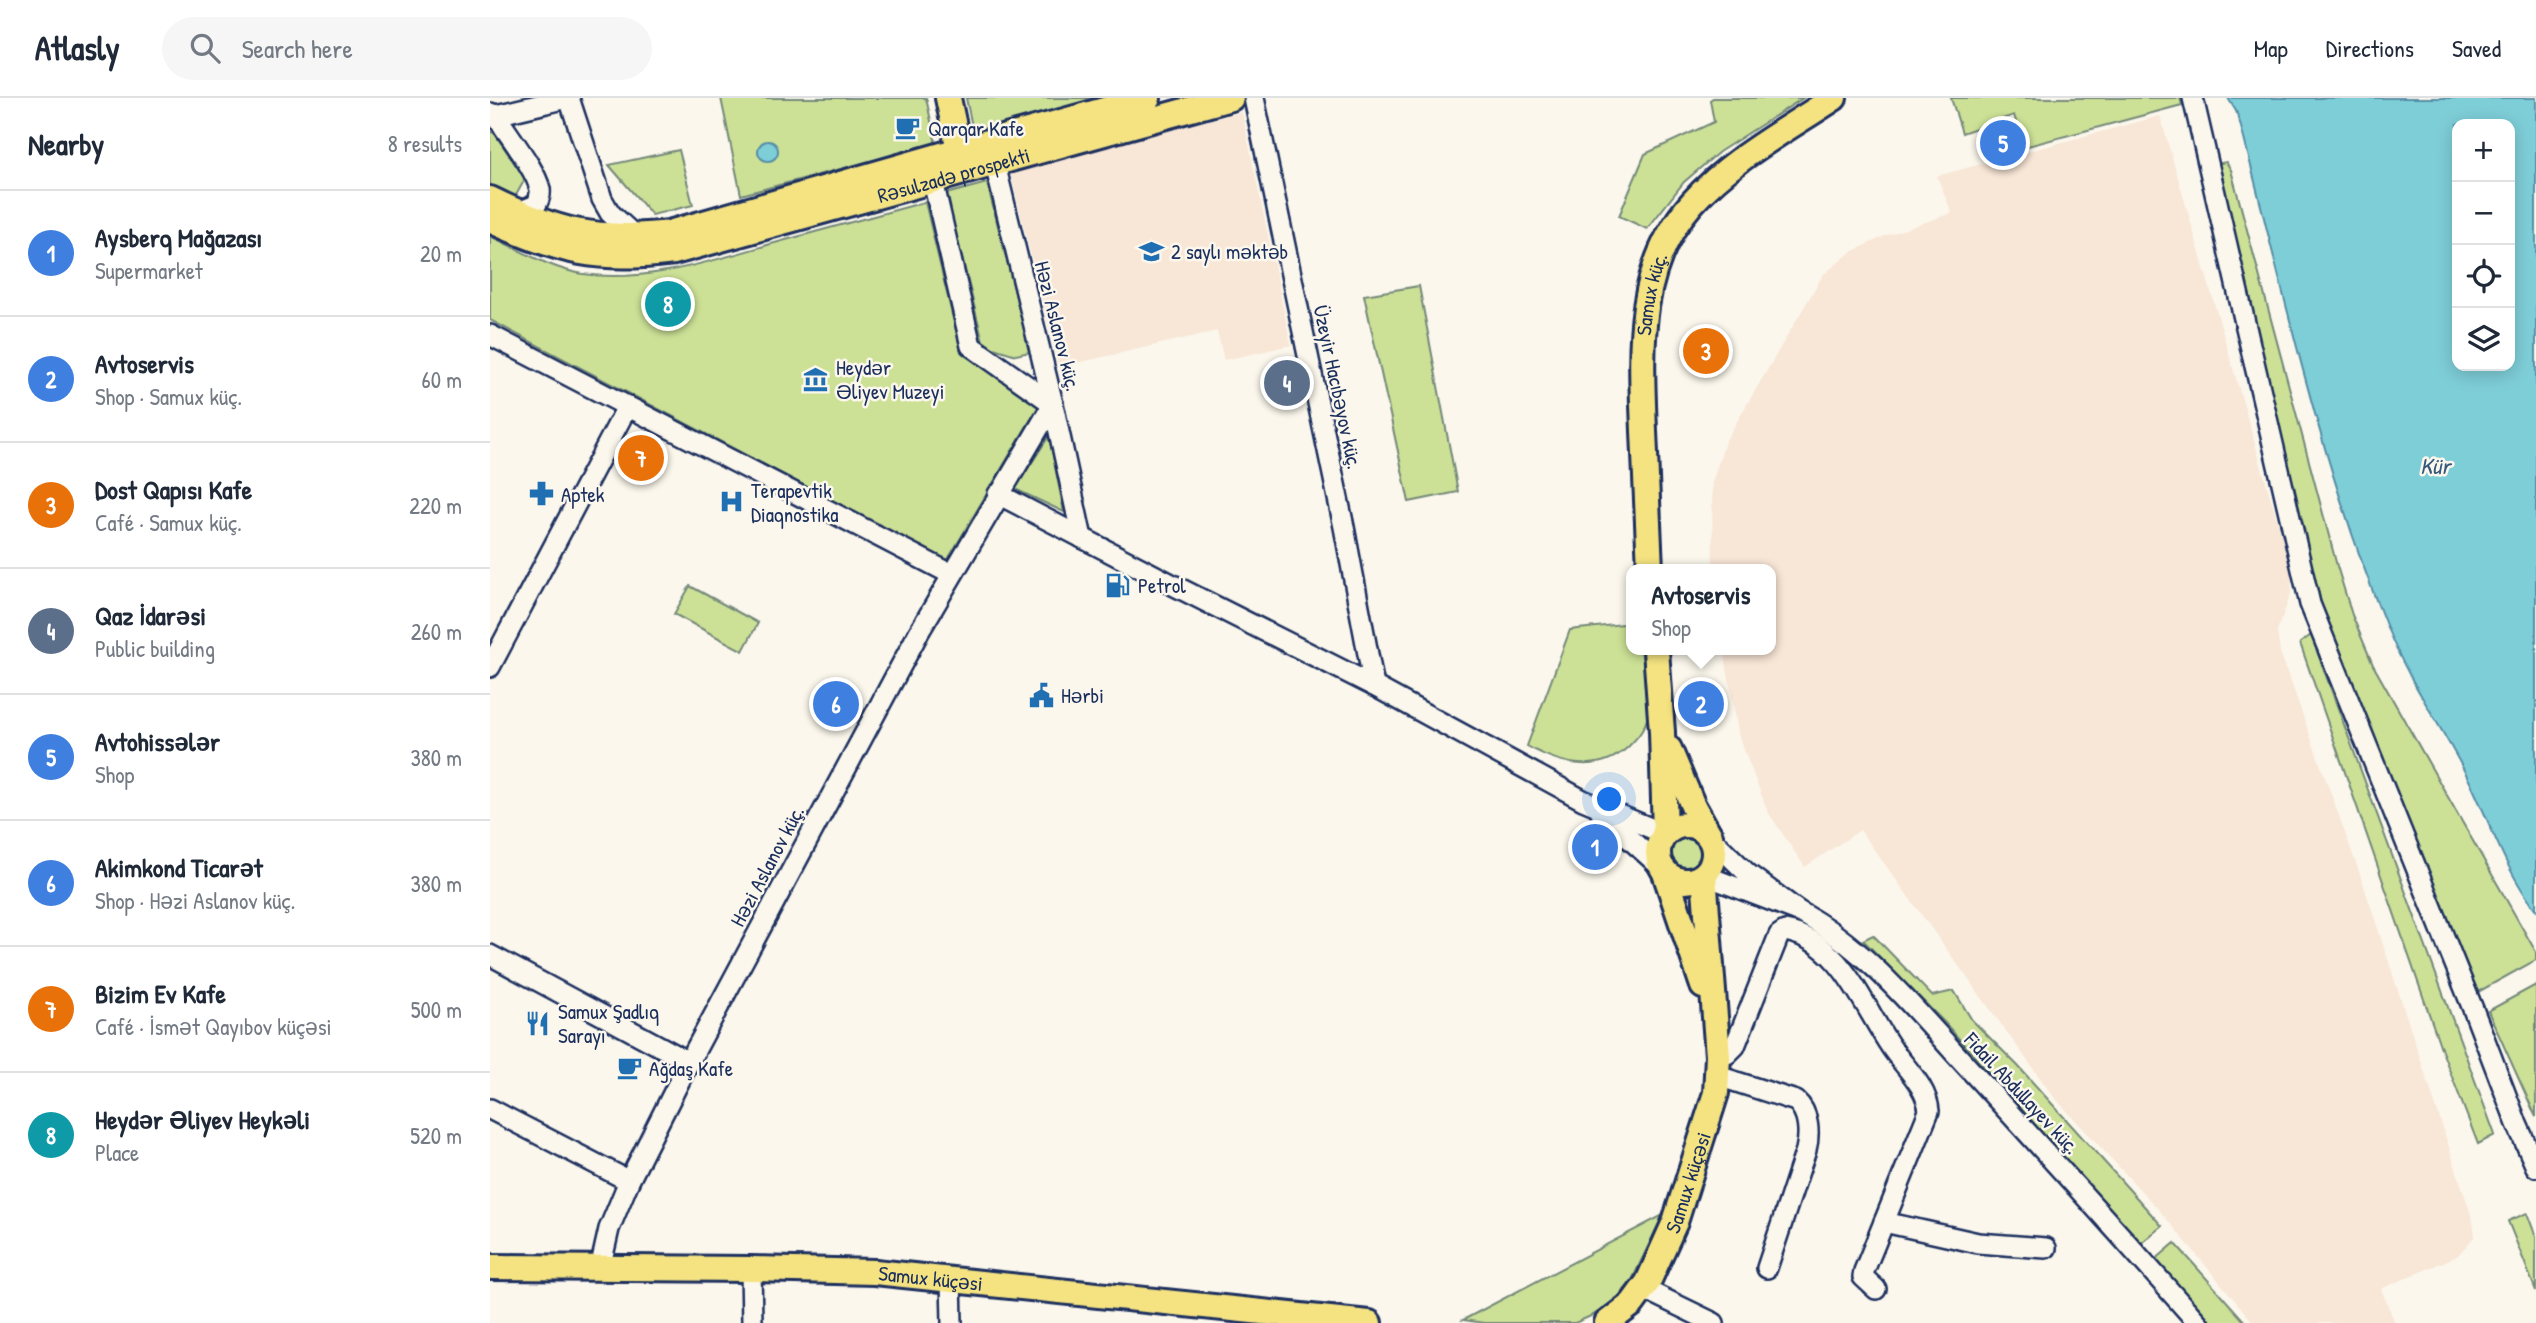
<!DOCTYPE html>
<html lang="en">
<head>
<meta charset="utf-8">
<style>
	:root { --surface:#fff; --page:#f6f6f7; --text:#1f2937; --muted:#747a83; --line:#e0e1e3; --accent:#b45309 }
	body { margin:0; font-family:"Patrick Hand",sans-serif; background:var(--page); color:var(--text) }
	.controls { position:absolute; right:21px; top:21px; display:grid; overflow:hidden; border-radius:14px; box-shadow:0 4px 18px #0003 }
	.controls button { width:63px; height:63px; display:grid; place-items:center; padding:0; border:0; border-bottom:2px solid var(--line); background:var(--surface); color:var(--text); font:35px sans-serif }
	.you { position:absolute; left:1120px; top:702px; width:24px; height:24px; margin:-18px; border:5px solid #fff; border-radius:50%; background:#1a73e8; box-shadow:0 0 0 10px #1a73e833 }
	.badge { display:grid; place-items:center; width:46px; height:46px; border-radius:50%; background:var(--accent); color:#fff; font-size:23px; font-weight:700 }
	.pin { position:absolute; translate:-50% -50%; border:4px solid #fff; box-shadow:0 2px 7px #0006 }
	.popup { position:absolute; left:1136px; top:466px; width:150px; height:91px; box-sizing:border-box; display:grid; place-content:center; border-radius:14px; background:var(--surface); filter:drop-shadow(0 2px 5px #0005); font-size:23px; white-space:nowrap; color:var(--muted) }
	.popup b { font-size:26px; color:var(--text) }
	.popup::after { content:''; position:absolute; left:50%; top:100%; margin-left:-14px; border:14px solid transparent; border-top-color:var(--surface) }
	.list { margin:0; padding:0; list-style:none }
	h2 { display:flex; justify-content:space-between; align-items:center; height:91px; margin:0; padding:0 28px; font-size:30px }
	h2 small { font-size:23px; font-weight:400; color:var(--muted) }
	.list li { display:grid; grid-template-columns:46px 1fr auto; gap:21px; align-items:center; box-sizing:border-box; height:126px; padding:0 28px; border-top:2px solid var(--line) }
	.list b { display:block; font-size:26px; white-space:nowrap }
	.list p { margin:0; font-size:23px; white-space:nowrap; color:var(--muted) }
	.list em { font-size:23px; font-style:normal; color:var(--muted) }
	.icon { flex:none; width:38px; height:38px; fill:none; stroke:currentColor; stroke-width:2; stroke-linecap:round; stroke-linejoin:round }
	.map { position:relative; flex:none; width:2046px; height:1225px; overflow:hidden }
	header { display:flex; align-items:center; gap:42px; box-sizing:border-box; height:98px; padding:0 35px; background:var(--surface); border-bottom:2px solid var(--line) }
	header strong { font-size:33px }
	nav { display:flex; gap:38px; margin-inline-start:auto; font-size:24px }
	.search { width:490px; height:63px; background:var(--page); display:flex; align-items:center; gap:18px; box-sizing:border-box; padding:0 24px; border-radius:38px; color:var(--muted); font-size:26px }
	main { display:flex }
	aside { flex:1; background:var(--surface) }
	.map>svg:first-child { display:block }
	.built { fill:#f8e6d6 }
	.green { fill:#cce196; stroke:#74887a; stroke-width:2 }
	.water { fill:#7eced8; stroke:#568ea7; stroke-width:2; fill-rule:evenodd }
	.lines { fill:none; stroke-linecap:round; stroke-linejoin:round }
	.minor-casing { stroke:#1b2f5e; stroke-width:24 }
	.major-casing { stroke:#1b2f5e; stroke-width:30 }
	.minor { stroke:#fbf7ec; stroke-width:19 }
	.major { stroke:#f5e382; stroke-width:24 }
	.labels { text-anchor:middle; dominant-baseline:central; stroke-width:5; stroke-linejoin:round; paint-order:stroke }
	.poi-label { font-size:21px; fill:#1b2f5e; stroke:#fbf7ec; text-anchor:start }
	.street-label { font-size:21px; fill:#1b2f5e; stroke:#fbf7ec }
	.water-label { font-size:23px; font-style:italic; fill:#34577c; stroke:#fbf7ec }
</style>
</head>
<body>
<header>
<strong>Atlasly</strong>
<div class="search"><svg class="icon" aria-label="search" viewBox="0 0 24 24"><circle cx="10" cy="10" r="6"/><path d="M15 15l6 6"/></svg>Search here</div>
<nav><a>Map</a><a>Directions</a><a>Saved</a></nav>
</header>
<main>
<aside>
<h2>Nearby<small>8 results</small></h2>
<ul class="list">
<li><span class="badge" style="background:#3f7fe0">1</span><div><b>Aysberq Mağazası</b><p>Supermarket</p></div><em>20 m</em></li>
<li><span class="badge" style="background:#3f7fe0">2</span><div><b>Avtoservis</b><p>Shop · Samux küç.</p></div><em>60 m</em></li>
<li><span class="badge" style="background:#e8710a">3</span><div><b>Dost Qapısı Kafe</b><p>Café · Samux küç.</p></div><em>220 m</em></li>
<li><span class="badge" style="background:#5c6f8a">4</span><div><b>Qaz İdarəsi</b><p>Public building</p></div><em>260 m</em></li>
<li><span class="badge" style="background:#3f7fe0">5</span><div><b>Avtohissələr</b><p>Shop</p></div><em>380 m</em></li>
<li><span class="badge" style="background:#3f7fe0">6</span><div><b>Akimkond Ticarət</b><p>Shop · Həzi Aslanov küç.</p></div><em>380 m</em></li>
<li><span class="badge" style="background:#e8710a">7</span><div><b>Bizim Ev Kafe</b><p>Café · İsmət Qayıbov küçəsi</p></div><em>500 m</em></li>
<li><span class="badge" style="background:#0f9aa8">8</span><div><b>Heydər Əliyev Heykəli</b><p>Place</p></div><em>520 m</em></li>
</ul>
</aside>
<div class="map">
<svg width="2046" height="1225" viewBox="0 0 2046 1225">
	<rect width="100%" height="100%" fill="#fbf7ec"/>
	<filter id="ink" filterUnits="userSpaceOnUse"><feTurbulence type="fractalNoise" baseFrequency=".0143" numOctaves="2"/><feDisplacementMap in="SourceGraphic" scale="14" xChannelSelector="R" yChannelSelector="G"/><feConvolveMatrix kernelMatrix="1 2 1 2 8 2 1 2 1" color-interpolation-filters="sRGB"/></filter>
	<g filter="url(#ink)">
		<g class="built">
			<polygon points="752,14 801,247 734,262 727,233 569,269 520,73"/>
			<polygon points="1670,18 1802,474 1801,495 1787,533 1790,554 1873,785 1983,1123 1985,1138 1967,1158 1891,1191 1905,1225 1764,1225 1670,1113 1564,999 1370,732 1315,769 1278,714 1249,639 1234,552 1281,552 1281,471 1223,471 1222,385 1235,344 1333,177 1360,155 1395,138 1462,115 1447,78"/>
		</g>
		<g class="green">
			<polygon points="231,0 436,0 446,46 251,97"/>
			<polygon points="476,0 624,0 484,38"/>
			<polygon points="1223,0 1313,0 1229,54 1194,84 1157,131 1129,118 1155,56 1224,24 1220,2"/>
			<polygon points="1461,0 1690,0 1692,7 1534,49 1524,17 1472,35"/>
			<polygon points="0,33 5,36 35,81 24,101 0,89"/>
			<polygon points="189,52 203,107 162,117 119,67"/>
			<polygon points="1736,64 1741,72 1847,468 1862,517 1883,567 2046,854 2046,862 1988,894 1837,529 1781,304 1726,66"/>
			<polygon points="497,85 540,254 526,257 494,247 456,96"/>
			<path d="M 435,104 L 471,254 L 548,309 L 457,463 L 0,222 L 0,138 C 30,152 61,171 93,176 C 156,185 222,163 281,146 C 332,132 384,118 435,104 Z"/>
			<polygon points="929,188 968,394 919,404 874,197"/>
			<polygon points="559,338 574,414 525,391"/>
			<polygon points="200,488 268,525 253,553 184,516"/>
			<path d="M 1141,525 L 1141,552 L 1151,552 C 1154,570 1161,600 1158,617 C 1155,631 1148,639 1138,649 C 1108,677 1069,666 1037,648 L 1080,532 Z"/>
			<polygon points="1821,537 2005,1037 1988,1046 1952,953 1810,545"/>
			<circle cx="1196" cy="754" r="16"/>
			<polygon points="1383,837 1442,898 1464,893 1482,922 1528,968 1672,1128 1650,1146 1455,925 1373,842"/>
			<polygon points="2046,887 2046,1019 1998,913"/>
			<polygon points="2037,1115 2046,1139 2046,1193 2018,1123"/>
			<polygon points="1173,1117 1141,1184 1124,1204 1103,1217 1085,1225 994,1225 973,1222"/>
			<polygon points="1685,1145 1756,1225 1722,1225 1665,1162"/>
		</g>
		<g class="water">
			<path d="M 1738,0 L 2046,0 L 2046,812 C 2016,774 2000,724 1978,680 C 1953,630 1919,584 1898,532 C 1831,369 1794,195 1750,25 L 1746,13 ZM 1967,26 L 2020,26 L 2020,268 L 1967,268 Z"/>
			<circle cx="278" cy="53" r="10"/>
		</g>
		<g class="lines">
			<defs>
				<g id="minor">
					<polyline points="79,0 112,101 120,115 146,139"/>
					<polyline points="764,0 854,429 884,588"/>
					<polyline points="1703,0 1820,506 1983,911 2027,1026 2046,1069"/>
					<polyline points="0,15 6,17 77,0"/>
					<path d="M 6,17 C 18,37 45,70 50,91 C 51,98 49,102 46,107 L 28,114"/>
					<polyline points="492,61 505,66 563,306 592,440"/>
					<polyline points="0,237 461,476"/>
					<polyline points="508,396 685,488 884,588 1093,702 1175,736"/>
					<polyline points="0,569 137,309"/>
					<polyline points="1111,715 1174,772"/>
					<polyline points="1214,777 1308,813 1258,776 1220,739"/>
					<path d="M 1308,813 C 1379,851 1429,917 1483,975 C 1559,1058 1634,1141 1708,1225"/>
					<polyline points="0,857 199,964"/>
					<path d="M 1228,958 L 1237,956 L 1245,948 L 1289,837 L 1295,833 C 1351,843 1373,908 1401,949 C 1415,970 1437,988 1439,1013 L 1394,1124 L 1488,1145 L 1556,1150"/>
					<path d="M 1228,978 L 1306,1003 C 1319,1014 1320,1036 1316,1052 L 1277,1170"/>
					<polyline points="0,1011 139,1083"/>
					<polyline points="110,1171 119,1131 139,1083 199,964 429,534 563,306 481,248 443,83 452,72"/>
					<polyline points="261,1171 262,1225"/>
					<polyline points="461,1180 462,1225"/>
					<polyline points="1154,1191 1224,1225"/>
					<polyline points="1386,1191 1373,1179 1374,1173 1394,1124"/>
				</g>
				<g id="major">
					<polyline points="458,0 469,52"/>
					<path d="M 0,101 C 65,133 106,144 179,135 L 469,52 L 658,0"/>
					<path id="s1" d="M 0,122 C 70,154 107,164 184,154 L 741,0"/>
					<path id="s2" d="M 1160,471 C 1158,425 1156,379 1154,333 C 1151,252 1145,169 1202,105 C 1241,61 1296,32 1344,0"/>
					<polyline points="1166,552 1172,634 1175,736"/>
					<polyline points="1179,651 1203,708 1220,738"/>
					<circle cx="1196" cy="755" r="28"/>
					<polyline points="1174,772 1213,888"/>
					<path id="s3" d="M 0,1169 L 261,1171 L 385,1174 L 879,1225"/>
					<path id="s4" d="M 1117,1225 L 1142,1206 L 1158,1184 L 1185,1124 L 1226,995 L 1228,958 L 1214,777"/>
				</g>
			</defs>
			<use href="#minor" class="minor-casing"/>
			<use href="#major" class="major-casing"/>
			<use href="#minor" class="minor"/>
			<use href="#major" class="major"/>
		</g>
	</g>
	<defs>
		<symbol id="cafe-bare" viewBox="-9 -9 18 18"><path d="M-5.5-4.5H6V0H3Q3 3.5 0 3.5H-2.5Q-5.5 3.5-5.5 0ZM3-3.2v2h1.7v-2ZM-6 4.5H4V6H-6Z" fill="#1f6fb2" stroke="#fbf7ec" stroke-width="2.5" paint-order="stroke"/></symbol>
		<symbol id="school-bare" viewBox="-9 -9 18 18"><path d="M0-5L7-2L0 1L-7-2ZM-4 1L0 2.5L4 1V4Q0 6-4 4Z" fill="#1f6fb2" stroke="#fbf7ec" stroke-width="2.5" paint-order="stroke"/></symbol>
		<symbol id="museum-bare" viewBox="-9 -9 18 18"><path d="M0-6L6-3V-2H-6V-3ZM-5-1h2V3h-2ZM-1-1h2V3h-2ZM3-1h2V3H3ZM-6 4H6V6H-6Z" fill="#1f6fb2" stroke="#fbf7ec" stroke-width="2.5" paint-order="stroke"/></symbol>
		<symbol id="pharmacy-bare" viewBox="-9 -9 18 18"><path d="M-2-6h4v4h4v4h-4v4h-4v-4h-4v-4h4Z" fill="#1f6fb2" stroke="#fbf7ec" stroke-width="2.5" paint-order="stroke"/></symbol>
		<symbol id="hospital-bare" viewBox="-9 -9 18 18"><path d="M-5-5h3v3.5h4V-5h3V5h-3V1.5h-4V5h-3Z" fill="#1f6fb2" stroke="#fbf7ec" stroke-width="2.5" paint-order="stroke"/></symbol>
		<symbol id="fuel-bare" viewBox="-9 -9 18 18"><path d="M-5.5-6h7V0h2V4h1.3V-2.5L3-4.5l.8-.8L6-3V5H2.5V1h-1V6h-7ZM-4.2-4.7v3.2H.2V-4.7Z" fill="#1f6fb2" stroke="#fbf7ec" stroke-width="2.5" paint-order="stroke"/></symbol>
		<symbol id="civic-bare" viewBox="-9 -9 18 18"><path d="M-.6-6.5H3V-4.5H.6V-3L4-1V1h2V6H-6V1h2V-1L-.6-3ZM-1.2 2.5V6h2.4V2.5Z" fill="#1f6fb2" stroke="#fbf7ec" stroke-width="2.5" paint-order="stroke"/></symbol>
		<symbol id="restaurant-bare" viewBox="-9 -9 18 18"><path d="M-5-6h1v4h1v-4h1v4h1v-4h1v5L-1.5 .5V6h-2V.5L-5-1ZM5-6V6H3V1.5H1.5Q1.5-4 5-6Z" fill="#1f6fb2" stroke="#fbf7ec" stroke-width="2.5" paint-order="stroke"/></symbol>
	</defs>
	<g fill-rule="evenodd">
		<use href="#cafe-bare" x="400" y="12" width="35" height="35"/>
		<use href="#school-bare" x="644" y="136" width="35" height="35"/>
		<use href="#museum-bare" x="308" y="264" width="35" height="35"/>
		<use href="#pharmacy-bare" x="34" y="378" width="35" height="35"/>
		<use href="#hospital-bare" x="224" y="386" width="35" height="35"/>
		<use href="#fuel-bare" x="610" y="470" width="35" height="35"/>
		<use href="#civic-bare" x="534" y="580" width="35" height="35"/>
		<use href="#restaurant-bare" x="30" y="908" width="35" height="35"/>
		<use href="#cafe-bare" x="122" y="952" width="35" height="35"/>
	</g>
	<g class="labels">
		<g class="poi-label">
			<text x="438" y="30">Qarqar Kafe</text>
			<text x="681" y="153">2 saylı məktəb</text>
			<text x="346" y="269">Heydər<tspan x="346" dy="24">Əliyev Muzeyi</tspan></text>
			<text x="261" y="392">Terapevtik<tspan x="261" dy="24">Diaqnostika</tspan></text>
			<text x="71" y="396">Aptek</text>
			<text x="648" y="487">Petrol</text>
			<text x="571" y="597">Hərbi</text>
			<text x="68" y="913">Samux Şadlıq<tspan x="68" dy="24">Sarayı</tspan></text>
			<text x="159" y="970">Ağdaş Kafe</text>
		</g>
		<g class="street-label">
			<text stroke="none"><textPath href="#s1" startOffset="480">Rəsulzadə prospekti</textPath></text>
			<text stroke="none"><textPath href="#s2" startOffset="276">Samux küç.</textPath></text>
			<text transform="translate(568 228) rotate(76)">Həzi Aslanov küç.</text>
			<text transform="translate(848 289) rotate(78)">Üzeyir Hacıbəyov küç.</text>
			<text transform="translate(277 768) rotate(-62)">Həzi Aslanov küç.</text>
			<text transform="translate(1532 995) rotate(47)">Fidail Abdullayev küç.</text>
			<text stroke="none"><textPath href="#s4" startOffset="166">Samux küçəsi</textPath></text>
			<text stroke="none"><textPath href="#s3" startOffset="441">Samux küçəsi</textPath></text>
		</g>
		<g class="water-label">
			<text x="1945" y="367">Kür</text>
		</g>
	</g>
</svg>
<div class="controls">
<button>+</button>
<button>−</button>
<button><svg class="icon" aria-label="locate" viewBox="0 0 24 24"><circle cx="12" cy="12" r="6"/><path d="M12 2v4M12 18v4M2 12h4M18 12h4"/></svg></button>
<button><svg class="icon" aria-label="layers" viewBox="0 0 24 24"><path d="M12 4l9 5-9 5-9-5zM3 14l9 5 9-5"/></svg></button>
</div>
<div class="you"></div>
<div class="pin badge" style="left:1105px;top:749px;background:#3f7fe0">1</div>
<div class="pin badge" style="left:1211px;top:606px;background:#3f7fe0">2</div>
<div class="popup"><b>Avtoservis</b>Shop</div>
<div class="pin badge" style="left:1216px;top:253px;background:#e8710a">3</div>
<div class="pin badge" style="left:797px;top:285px;background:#5c6f8a">4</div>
<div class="pin badge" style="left:1513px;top:45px;background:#3f7fe0">5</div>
<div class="pin badge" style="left:346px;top:606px;background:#3f7fe0">6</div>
<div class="pin badge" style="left:151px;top:360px;background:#e8710a">7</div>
<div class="pin badge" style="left:178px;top:206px;background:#0f9aa8">8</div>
</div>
</main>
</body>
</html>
